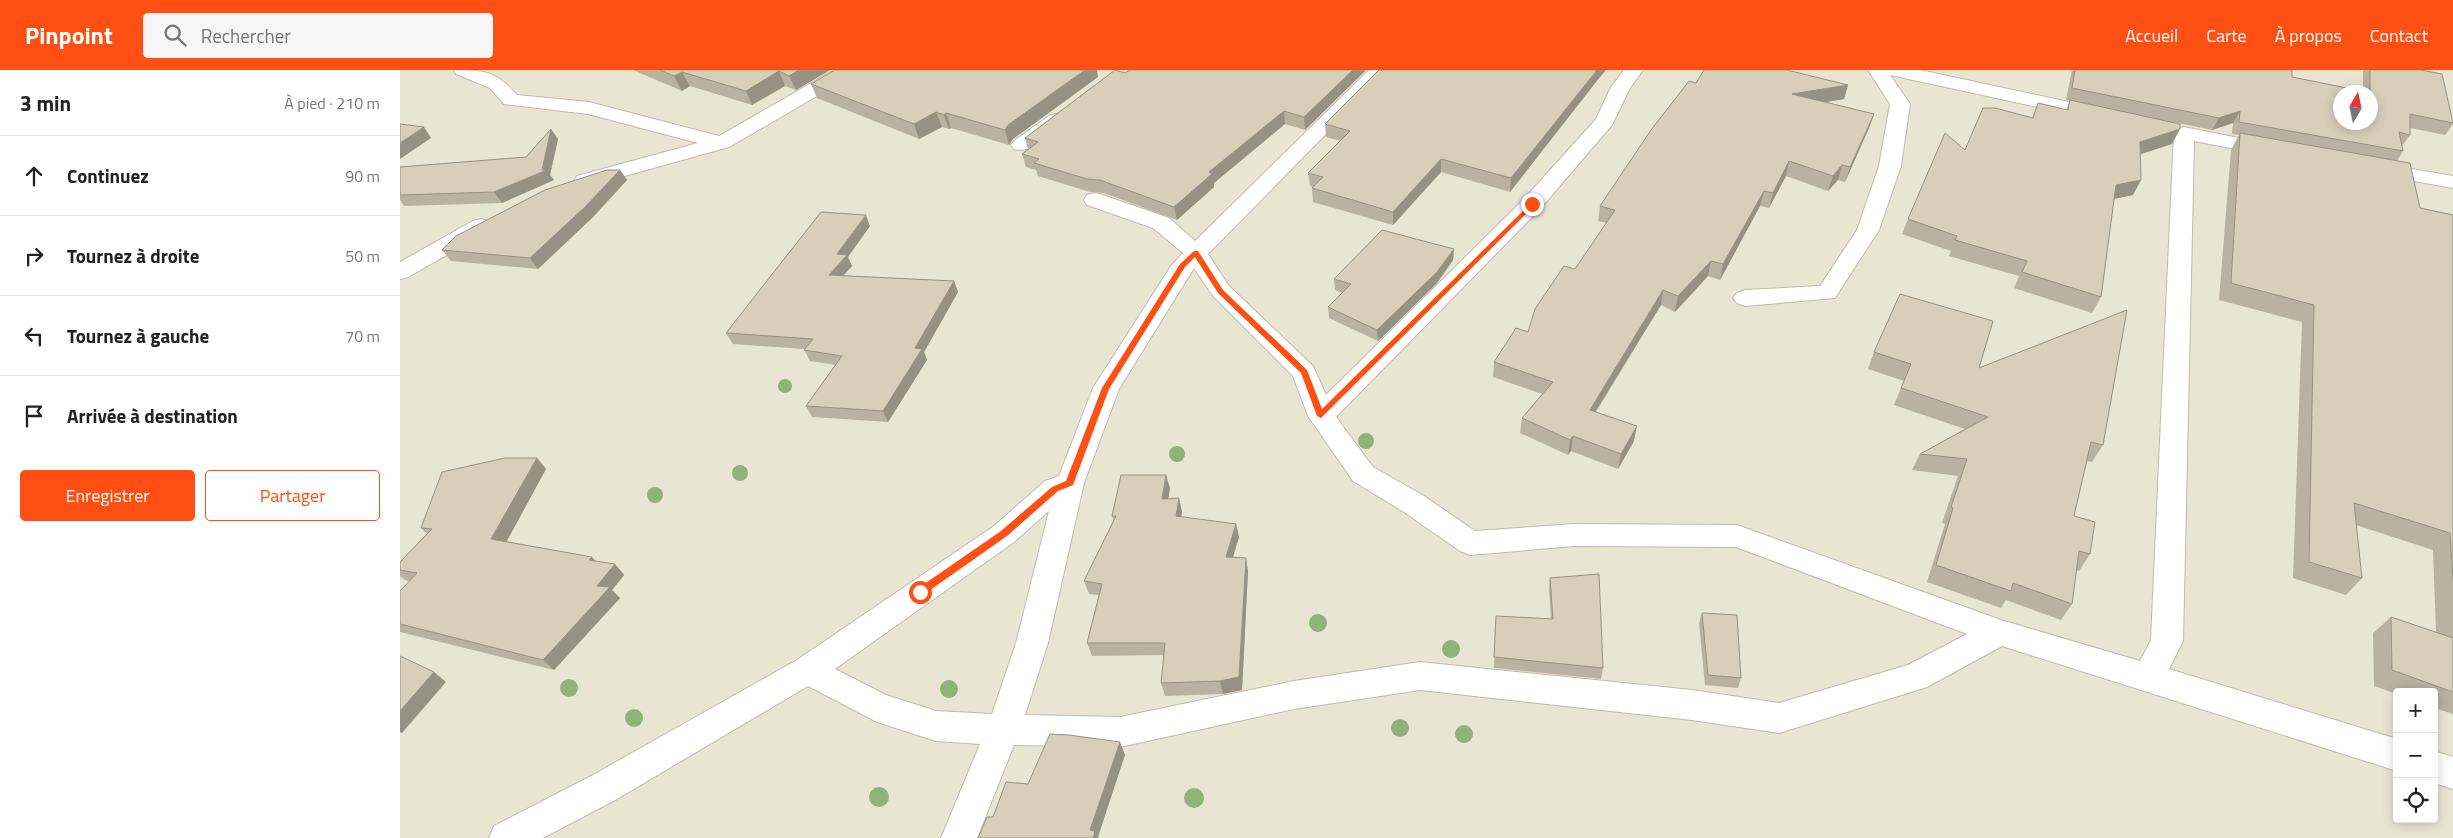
<!DOCTYPE html>
<html lang="fr">
<head>
<meta charset="utf-8">
<style>
	:root { --surface:#fff; --page:#f6f6f6; --text:#222; --muted:#767676; --line:#e0e0e0; --accent:#ff4f12 }
	body { margin:0; font-family:"Titillium Web",sans-serif; background:var(--page); color:var(--text) }
	.controls { position:absolute; right:15px; bottom:15px; display:grid; overflow:hidden; border-radius:5px; box-shadow:0 2px 12px #0003 }
	.controls button { width:45px; height:45px; display:grid; place-items:center; padding:0; border:0; border-bottom:1px solid var(--line); background:var(--surface); color:var(--text); font:25px sans-serif }
	.compass { position:absolute; left:1933px; top:15px; width:45px; height:45px; border-radius:50%; background:var(--surface); box-shadow:0 2px 12px #0003; rotate:9deg }
	.stop { position:absolute; width:15px; height:15px; margin:-11px; border:4px solid #ff4f12; border-radius:50%; background:#fff }
	.stop.end { background:#ff4f12; border-color:#fff; box-shadow:0 1px 5px #0008 }
	.list { margin:0; padding:0; list-style:none }
	h2 { display:flex; justify-content:space-between; align-items:center; height:65px; margin:0; padding:0 20px; font-size:21px }
	h2 small { font-size:16px; font-weight:400; color:var(--muted) }
	.list li { display:grid; grid-template-columns:32px 1fr auto; gap:15px; align-items:center; box-sizing:border-box; height:80px; padding:0 20px; border-top:1px solid var(--line) }
	.list b { display:block; font-size:19px; white-space:nowrap }
	.list em { font-size:16px; font-style:normal; color:var(--muted) }
	.actions { display:flex; gap:10px; padding:15px 20px }
	.actions a { flex:1; padding:11px 0; border:1px solid var(--accent); border-radius:5px; text-align:center; font-size:18px; color:var(--accent) }
	.actions .main { background:var(--accent); color:#fff }
	.icon { flex:none; width:28px; height:28px; fill:none; stroke:currentColor; stroke-width:2; stroke-linecap:round; stroke-linejoin:round }
	.map { position:relative; flex:none; width:2053px; height:768px; overflow:hidden }
	header { display:flex; align-items:center; gap:30px; box-sizing:border-box; height:70px; padding:0 25px; background:var(--accent); color:#fff }
	header strong { font-size:24px }
	nav { display:flex; gap:28px; margin-inline-start:auto; font-size:18px }
	.search { width:350px; height:45px; background:var(--page); display:flex; align-items:center; gap:12px; box-sizing:border-box; padding:0 18px; border-radius:5px; color:var(--muted); font-size:19px }
	main { display:flex }
	aside { flex:1; background:var(--surface) }
	.map>svg:first-child { display:block }
	.residential { fill:#e9e5d3; fill-rule:evenodd }
	.lines { fill:none; stroke-linecap:round; stroke-linejoin:round }
	.street-casing { stroke:#c1bba7; stroke-width:2 }
	.street { fill:#fff; fill-rule:evenodd }
	.tree { fill:#8fb37a }
	.wall { fill:#b9b2a0; fill-rule:evenodd }
	.shaded-wall { fill:#969182 }
	.building { fill:#d7cfba; stroke:#969182 }
	.route { fill:#ff4f12 }
</style>
</head>
<body>
<header>
<strong>Pinpoint</strong>
<div class="search"><svg class="icon" aria-label="search" viewBox="0 0 24 24"><circle cx="10" cy="10" r="6"/><path d="M15 15l6 6"/></svg>Rechercher</div>
<nav><a>Accueil</a><a>Carte</a><a>À propos</a><a>Contact</a></nav>
</header>
<main>
<aside>
<h2>3 min<small>À pied · 210 m</small></h2>
<ul class="list">
<li><svg class="icon" aria-label="ahead" viewBox="0 0 24 24"><path d="M12 20V5M6 11l6-6 6 6"/></svg><div><b>Continuez</b></div><em>90 m</em></li>
<li><svg class="icon" aria-label="right" viewBox="0 0 24 24"><path d="M7 20v-9h11M14 6l5 5-5 5"/></svg><div><b>Tournez à droite</b></div><em>50 m</em></li>
<li><svg class="icon" aria-label="left" viewBox="0 0 24 24"><path d="M17 20v-9H6M10 6l-5 5 5 5"/></svg><div><b>Tournez à gauche</b></div><em>70 m</em></li>
<li><svg class="icon" aria-label="arrive" viewBox="0 0 24 24"><path d="M6 21V4h12l-3 4 3 4H6"/></svg><div><b>Arrivée à destination</b></div></li>
</ul>
<div class="actions"><a class="main">Enregistrer</a><a>Partager</a></div>
</aside>
<div class="map">
<svg width="2053" height="768" viewBox="0 0 2053 768">
	<rect width="100%" height="100%" fill="#f5f2e6"/>
	<path class="residential" d="M 0,0 L 2053,0 L 2053,768 L 0,768 ZM 1940,22 L 1970,22 L 1970,52 L 1940,52 ZM 1997,622 L 2034,622 L 2034,749 L 1997,749 Z"/>
	<g class="lines">
		<defs>
			<g id="street">
				<path d="M 54,0 C 84,0 96,1 117,25 L 189,32 L 319,66 L 434,0 L 457,0 L 455,4 L 329,77 L 185,117 L 177,116 L 174,111 L 177,106 L 298,73 L 188,44 L 104,34 L 90,18 L 56,4 Z"/>
				<path d="M 969,0 L 989,0 L 808,184 L 829,216 L 913,296 L 926,325 L 1124,129 L 1196,49 L 1211,17 L 1224,0 L 1243,0 L 1230,18 L 1212,55 L 1140,139 L 936,347 L 973,397 L 1024,426 L 1075,461 L 1174,454 L 1337,455 L 1601,550 L 1740,591 L 1751,570 L 1774,63 L 1777,59 L 1784,57 L 1879,76 L 1882,80 L 1879,84 L 1872,86 L 1794,71 L 1783,571 L 1769,599 L 1997,669 L 1997,701 L 1602,576 L 1527,617 L 1379,663 L 1292,650 L 1020,620 L 894,639 L 720,677 L 614,675 L 577,768 L 541,768 L 580,674 L 536,671 L 477,652 L 408,616 L 217,729 L 143,768 L 89,768 L 94,756 L 193,705 L 397,590 L 594,456 L 645,411 L 659,406 L 693,318 L 771,196 L 783,183 L 753,158 L 687,135 L 684,130 L 687,125 L 695,123 L 703,125 L 769,148 L 795,171 ZM 794,198 L 813,226 L 893,306 L 908,346 L 953,411 L 1004,442 L 1060,481 L 1070,485 L 1174,476 L 1336,477 L 1567,564 L 1508,595 L 1379,633 L 1292,620 L 1020,592 L 894,611 L 720,647 L 625,645 L 648,573 L 684,413 L 719,319 ZM 649,441 L 616,573 L 592,644 L 536,641 L 486,625 L 435,599 L 614,472 Z"/>
				<polygon points="1468,0 1520,0 1702,39 1709,41 1712,45 1709,49 1702,51 1490,5 1510,34 1501,96 1479,160 1435,228 1345,236 1337,233 1333,228 1337,223 1345,220 1420,216 1457,160 1479,96 1490,34"/>
				<path d="M 656,44 L 663,46 L 666,50 L 663,54 C 649,64 632,84 614,79 L 611,75 L 614,71 L 649,46 Z"/>
				<polygon points="1976,93 2053,106 2053,118 1969,103 1965,99 1969,95"/>
				<polygon points="81,149 89,151 92,156 89,161 8,207 0,209 0,192 73,151"/>
				<polygon points="2034,681 2053,687 2053,719 2034,713"/>
			</g>
		</defs>
		<use href="#street" class="street-casing"/>
		<use href="#street" class="street"/>
	</g>
	<g class="tree">
		<circle cx="385" cy="316" r="7"/>
		<circle cx="966" cy="371" r="8"/>
		<circle cx="777" cy="384" r="8"/>
		<circle cx="340" cy="403" r="8"/>
		<circle cx="255" cy="425" r="8"/>
		<circle cx="918" cy="553" r="9"/>
		<circle cx="1051" cy="579" r="9"/>
		<circle cx="169" cy="618" r="9"/>
		<circle cx="549" cy="619" r="9"/>
		<circle cx="234" cy="648" r="9"/>
		<circle cx="1000" cy="658" r="9"/>
		<circle cx="1064" cy="664" r="9"/>
		<circle cx="479" cy="727" r="10"/>
		<circle cx="794" cy="728" r="10"/>
	</g>
	<g class="wall">
		<polygon points="233,0 430,0 396,20 385,16 352,35 290,16 282,21"/>
		<polygon points="966,0 905,60 885,54 814,113 814,117 777,150 704,123 690,122 638,106 636,100 626,97 622,84 628,79 625,68 725,3"/>
		<path d="M 1672,0 L 1892,0 L 1892,7 L 1963,22 L 1963,0 L 2021,0 L 2053,51 L 2053,54 L 2045,65 L 2010,58 L 2010,65 L 2002,76 L 2003,81 L 1997,91 L 2020,138 L 2053,145 L 2053,644 L 2034,638 L 2034,622 L 1997,622 L 1997,624 L 1974,616 L 1973,563 L 1991,547 L 2036,562 L 2033,480 L 1956,455 L 1962,508 L 1946,525 L 1893,508 L 1902,252 L 1819,230 L 1831,80 L 1839,65 L 1832,64 L 1833,53 L 1812,60 L 1763,50 L 1772,74 L 1740,84 L 1733,125 L 1714,129 L 1701,227 L 1692,243 L 1614,218 L 1619,206 L 1549,186 L 1551,181 L 1502,164 L 1508,149 L 1565,80 L 1632,48 L 1638,33 L 1666,40 L 1670,30 L 1666,30 ZM 1940,22 L 1970,22 L 1940,52 Z"/>
		<polygon points="698,7 613,69 609,75 551,58 549,59 542,57 519,69 417,28 411,14"/>
		<polygon points="1196,12 1110,122 1041,102 993,155 913,132 912,118 913,117 910,116 908,103 940,71 926,67 925,54"/>
		<polygon points="1296,13 1448,15 1444,29 1426,32 1474,44 1469,58 1445,112 1438,110 1428,121 1386,106 1369,138 1360,136 1320,210 1308,206 1275,242 1261,235 1196,342 1234,371 1218,399 1171,381 1168,385 1120,363 1122,348 1142,324 1093,307 1094,292 1128,262 1175,199 1206,153 1198,151 1200,136"/>
		<polygon points="158,69 150,105 154,110 102,133 4,136 0,130 0,97 126,87"/>
		<polygon points="220,100 227,110 193,147 138,199 51,191 42,180"/>
		<polygon points="470,156 448,187 452,196 443,206 554,211 558,222 524,282 527,290 488,352 412,347 406,336 435,295 410,291 404,279 333,274 326,263"/>
		<polygon points="1054,179 1053,190 1037,213 978,271 929,248 928,237 942,223 935,220 934,209"/>
		<polygon points="1474,282 1579,298 1703,375 1692,392 1687,391 1674,446 1690,484 1679,501 1676,500 1672,534 1661,550 1606,530 1601,538 1527,512 1545,454 1542,453 1558,406 1512,400 1520,384 1565,359 1494,335 1504,311 1468,299"/>
		<polygon points="137,388 146,399 106,472 196,492 215,494 224,505 212,520 220,528 154,600 0,562 0,521 10,511 5,510 0,506 0,492 27,464 21,458"/>
		<polygon points="770,418 768,428 779,428 782,442 781,447 836,454 839,467 833,487 848,501 842,620 823,624 765,626 761,613 764,585 692,586 687,573 699,525 689,524 684,511 714,451 712,446"/>
		<polygon points="1150,508 1203,598 1201,609 1094,598 1096,546 1151,549 1149,519"/>
		<polygon points="1302,543 1341,608 1338,618 1305,615 1299,553"/>
	</g>
	<g class="shaded-wall">
		<polygon points="399,0 430,0 396,20 389,6"/>
		<polygon points="685,0 697,0 698,7 613,69 609,75 605,60 608,55"/>
		<polygon points="953,0 966,0 905,60 904,47"/>
		<polygon points="1197,0 1206,0 1196,12 1110,122 1111,108"/>
		<polygon points="379,1 385,16 352,35 346,21"/>
		<polygon points="282,2 290,16 282,21 274,6"/>
		<polygon points="1448,15 1444,29 1389,38 1392,24"/>
		<polygon points="884,41 885,54 814,113 814,117 777,150 774,137 809,102"/>
		<polygon points="1840,41 1833,53 1812,60 1819,48"/>
		<polygon points="536,42 542,57 519,69 514,54"/>
		<polygon points="546,43 551,58 549,59 544,45"/>
		<polygon points="1474,44 1469,58 1445,112 1450,97"/>
		<polygon points="24,57 31,68 0,89 0,73"/>
		<polygon points="151,59 158,69 150,105 154,110 102,133 94,122 142,100"/>
		<polygon points="1780,59 1772,74 1732,87 1740,72"/>
		<polygon points="1041,89 1041,102 993,155 993,142"/>
		<polygon points="1389,91 1386,106 1369,138 1373,123"/>
		<polygon points="1442,95 1438,110 1428,121 1433,106"/>
		<polygon points="220,100 227,110 193,147 138,199 130,188"/>
		<polygon points="1741,110 1733,125 1708,130 1716,115"/>
		<polygon points="1364,121 1360,136 1320,210 1323,194"/>
		<polygon points="466,145 470,156 448,187 452,196 434,216 429,205 437,184"/>
		<polygon points="1054,179 1053,190 1037,213 978,271 977,260"/>
		<polygon points="1311,191 1308,206 1275,242 1278,226"/>
		<polygon points="554,211 558,222 524,282 527,290 488,352 483,341 515,278"/>
		<polygon points="1263,220 1261,235 1187,355 1190,340"/>
		<polygon points="1237,356 1234,371 1218,399 1221,384"/>
		<polygon points="1173,366 1171,381 1168,385 1170,370"/>
		<polygon points="137,388 146,399 102,480 91,469"/>
		<polygon points="766,405 770,418 766,442 762,429"/>
		<polygon points="779,428 782,442 779,459 776,446"/>
		<polygon points="836,454 839,467 829,500 826,487"/>
		<polygon points="192,487 202,498 189,490"/>
		<polygon points="846,488 848,501 842,620 823,624 820,611"/>
		<polygon points="215,494 224,505 212,520 220,528 154,600 143,590 197,516"/>
		<polygon points="34,602 46,612 2,663 0,662 0,641"/>
		<polygon points="720,672 725,685 698,767 699,768 693,768 690,760"/>
	</g>
	<g class="building">
		<polygon points="260,0 399,0 389,6 379,1 346,21 282,2 274,6"/>
		<polygon points="435,0 685,0 608,55 605,60 546,43 544,45 536,42 514,54 411,14"/>
		<polygon points="715,0 725,3 730,0 953,0 904,47 884,41 809,102 812,104 774,137 700,110 687,109 634,93 639,89 622,84 638,72 625,68"/>
		<polygon points="979,0 1197,0 1111,108 1041,89 993,142 912,118 923,107 908,103 950,61 925,54"/>
		<polygon points="1304,0 1387,0 1448,15 1392,24 1474,44 1450,97 1442,95 1433,106 1389,91 1373,123 1364,121 1323,194 1311,191 1278,226 1263,220 1190,340 1237,356 1221,384 1173,366 1170,370 1122,348 1153,312 1094,292 1116,258 1128,262 1135,239 1164,196 1175,199 1215,140 1200,136 1251,60 1289,11 1296,13"/>
		<polygon points="1675,0 1892,0 1892,7 1967,22 1940,22 1940,52 1970,52 1970,0 2021,0 2042,4 2053,53 2010,44 2010,65 1999,62 2003,81 1839,52 1840,41 1819,48 1672,18"/>
		<polygon points="1670,30 1780,54 1780,59 1740,72 1741,110 1716,115 1701,227 1622,202 1627,191 1555,170 1557,166 1508,149 1545,63 1565,80 1583,38 1595,38 1633,48 1638,33 1668,40"/>
		<polygon points="0,54 24,57 0,73"/>
		<polygon points="151,59 142,100 147,100 94,122 0,125 0,97 126,87"/>
		<polygon points="1840,63 2010,93 2020,138 2053,145 2053,510 2050,463 1954,433 1962,508 1909,492 1914,235 1831,213"/>
		<polygon points="207,100 220,100 186,136 130,188 42,180 56,166 145,120"/>
		<polygon points="421,142 466,145 437,184 447,185 429,205 554,211 515,278 522,279 483,341 406,336 442,286 404,280 413,269 326,263"/>
		<polygon points="982,160 1054,179 1037,202 977,260 928,237 951,214 934,209"/>
		<polygon points="1500,224 1593,251 1579,298 1727,240 1703,375 1691,372 1674,446 1695,452 1690,484 1679,481 1672,534 1613,513 1611,521 1536,495 1553,438 1551,437 1567,389 1520,384 1588,347 1501,318 1511,294 1474,282"/>
		<polygon points="105,388 137,388 91,469 192,487 189,490 215,494 197,516 210,517 143,590 0,554 0,521 17,503 0,500 0,492 32,459 21,458 42,402"/>
		<polygon points="721,405 766,405 762,429 779,428 776,446 836,454 826,487 846,488 839,607 820,611 761,613 765,573 687,573 702,514 684,511 716,446 712,446"/>
		<polygon points="1199,504 1203,598 1094,587 1096,546 1153,549 1150,508"/>
		<polygon points="1302,543 1337,545 1341,608 1308,605"/>
		<polygon points="1991,547 2053,568 2053,622 1992,600"/>
		<polygon points="0,586 34,602 0,641"/>
		<polygon points="650,664 669,665 720,672 690,760 695,761 693,768 578,768 587,747 593,747 606,712 628,714"/>
	</g>
	<polygon class="route" points="1132,132 1134,136 921,348 917,346 901,303 818,223 795,187 785,197 709,319 673,415 658,421 607,466 523,525 517,525 517,519 601,461 652,417 666,411 702,318 780,194 794,181 798,181 823,220 907,300 922,339"/>
</svg>
<div class="controls">
<button>+</button>
<button>−</button>
<button><svg class="icon" aria-label="locate" viewBox="0 0 24 24"><circle cx="12" cy="12" r="6"/><path d="M12 2v4M12 18v4M2 12h4M18 12h4"/></svg></button>
</div>
<svg class="compass" viewBox="-18 -18 36 36"><path d="M0-13l5 13h-10z" fill="#e53935"/><path d="M0 13l5-13h-10z" fill="#767676"/></svg>
<div class="stop" style="left:520px;top:522px"></div>
<div class="stop end" style="left:1132px;top:134px"></div>
</div>
</main>
</body>
</html>
